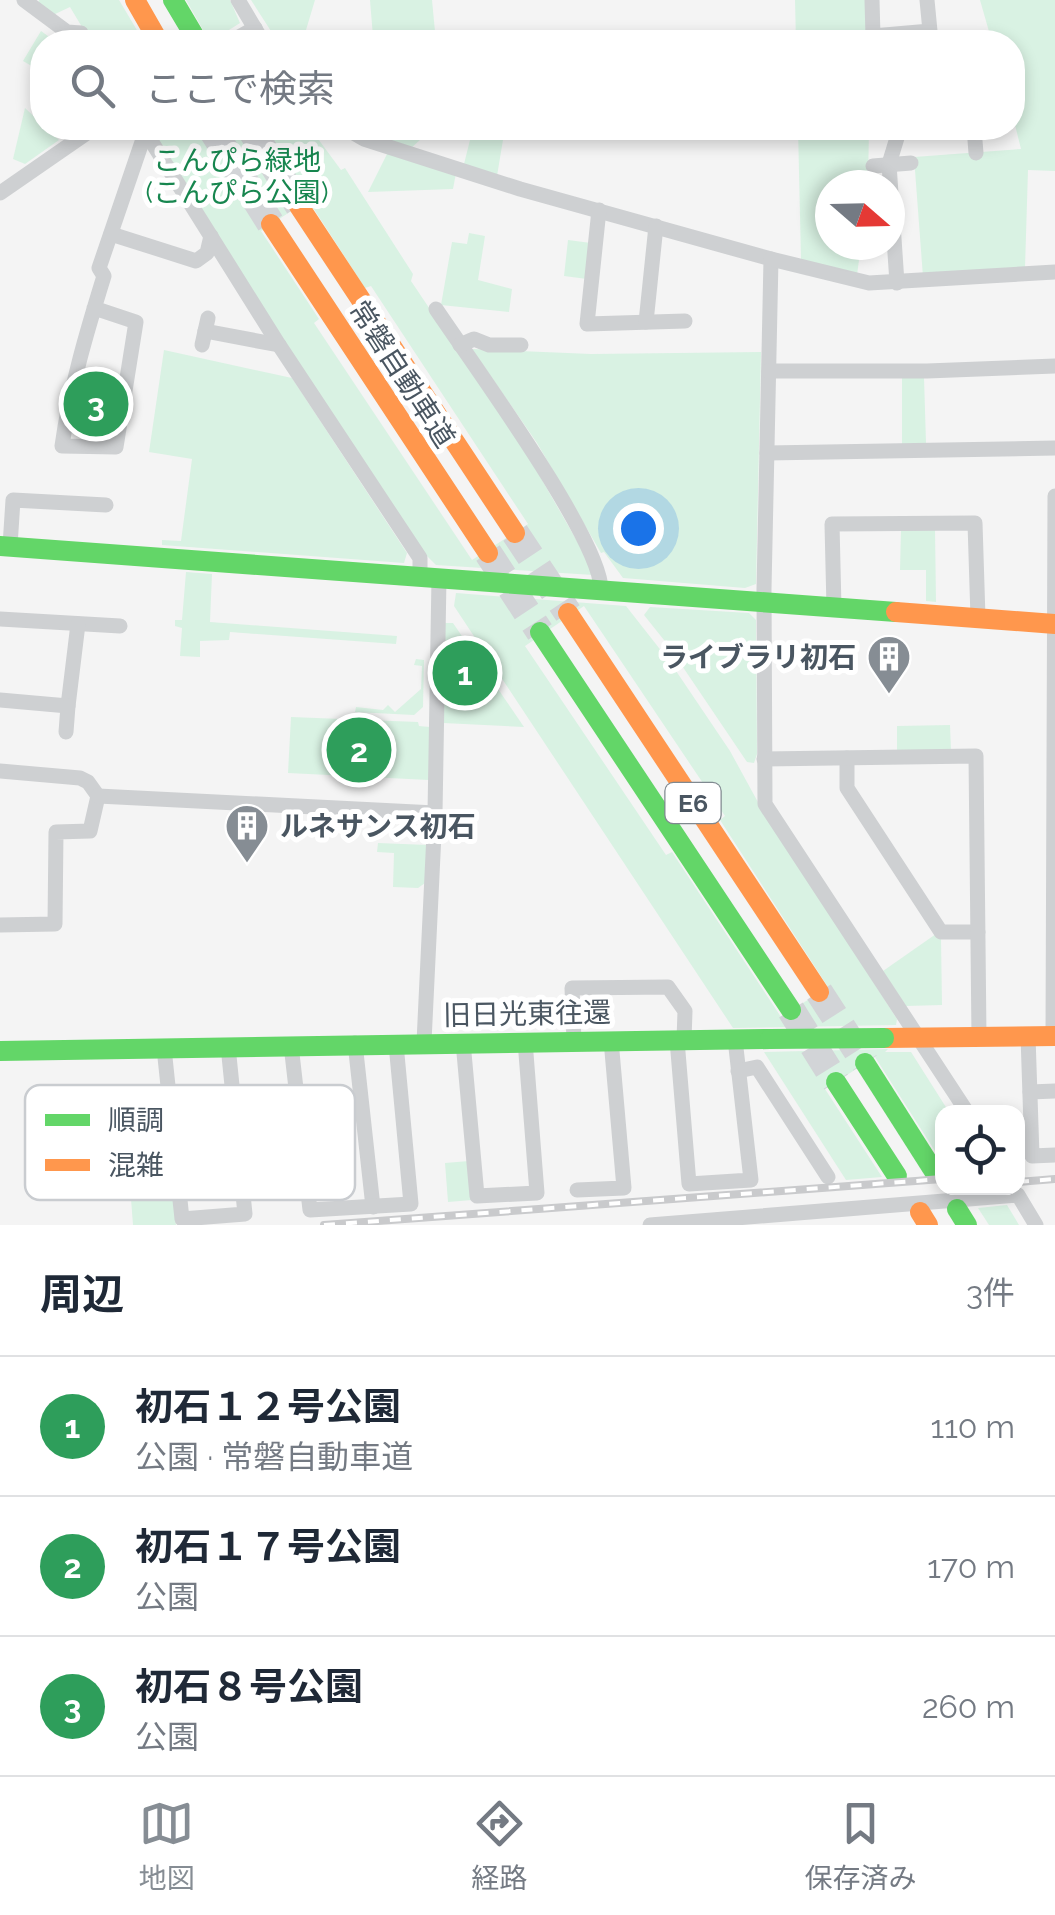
<!DOCTYPE html>
<html lang="ja">
<head>
<meta charset="utf-8">
<style>
	:root { --surface:#fff; --page:#f2f2f3; --text:#1f2937; --muted:#747a83; --line:#e0e1e3; --accent:#868d94 }
	body { margin:0; font-family:Raleway,"Noto Sans JP",sans-serif; background:var(--page); color:var(--text) }
	.controls { position:absolute; right:30px; bottom:30px; display:grid; overflow:hidden; border-radius:20px; box-shadow:0 5px 15px #0003 }
	.controls button { width:90px; height:90px; display:grid; place-items:center; padding:0; border:0; border-bottom:2px solid var(--line); background:var(--surface); color:var(--text); font:50px sans-serif }
	.compass { position:absolute; left:815px; top:170px; width:90px; height:90px; border-radius:50%; background:var(--surface); box-shadow:0 5px 15px #0003; rotate:110deg }
	.you { position:absolute; left:638px; top:528px; width:35px; height:35px; margin:-25px; border:8px solid #fff; border-radius:50%; background:#1a73e8; box-shadow:0 0 0 15px #1a73e833 }
	.badge { display:grid; place-items:center; width:65px; height:65px; border-radius:50%; background:var(--accent); color:#fff; font-size:32px; font-weight:700 }
	.pin { position:absolute; translate:-50% -50%; border:5px solid #fff; box-shadow:0 2px 10px #0006 }
	.list { margin:0; padding:0; list-style:none }
	h2 { display:flex; justify-content:space-between; align-items:center; height:130px; margin:0; padding:0 40px; font-size:42px }
	h2 small { font-size:32px; font-weight:400; color:var(--muted) }
	.list li { display:grid; grid-template-columns:65px 1fr auto; gap:30px; align-items:center; box-sizing:border-box; height:140px; padding:0 40px; border-top:2px solid var(--line) }
	.list b { display:block; font-size:38px; white-space:nowrap }
	.list p { margin:0; font-size:32px; white-space:nowrap; color:var(--muted) }
	.list em { font-size:32px; font-style:normal; color:var(--muted) }
	.icon { flex:none; width:55px; height:55px; fill:none; stroke:currentColor; stroke-width:2; stroke-linecap:round; stroke-linejoin:round }
	.map { position:relative; flex:none; width:1055px; height:1225px; overflow:hidden }
	.search { position:absolute; background:var(--surface); box-shadow:0 5px 15px #0003; left:30px; right:30px; top:30px; height:110px; display:flex; align-items:center; gap:25px; box-sizing:border-box; padding:0 35px; border-radius:40px; color:var(--muted); font-size:38px }
	.sheet { height:550px; background:var(--surface) }
	nav { display:flex; justify-content:space-around; align-items:center; box-sizing:border-box; height:140px; border-top:2px solid var(--line); background:var(--surface); font-size:28px; color:var(--muted) }
	nav a { display:grid; justify-items:center; gap:5px }
	nav .on { color:var(--accent) }
	.map>svg:first-child { display:block }
	.green { fill:#d9f2e3; fill-rule:evenodd }
	.lines { fill:none; stroke-linecap:round; stroke-linejoin:round }
	.highway-tunnel { stroke:#d2d4d7; stroke-width:28; stroke-dasharray:28 14; stroke-linecap:butt }
	.street { stroke:#ced0d2; stroke-width:15 }
	.fast { stroke:#63d668; stroke-width:20 }
	.slow { stroke:#ff974d; stroke-width:20 }
	.rail-casing { stroke:#c9cacc; stroke-width:8 }
	.rail { stroke:#fff; stroke-width:4; stroke-dasharray:11; stroke-linecap:butt }
	.fast-bridge { stroke:#63d668; stroke-width:20 }
	.labels { text-anchor:middle; dominant-baseline:central; stroke-width:10; stroke-linejoin:round; paint-order:stroke }
	.shield { fill:#fff; stroke:#808990; stroke-width:2.5 }
	.shield-label { font-size:25px; font-weight:bold; fill:#4a5661 }
	.park-label { font-size:28px; fill:#17864f; stroke:#fff }
	.street-label { font-size:28px; fill:#4a5661; stroke:#fff }
	.poi-label { font-size:28px; font-weight:bold; fill:#4a5661; stroke:#fff; text-anchor:end }
	.key { fill:#fff; stroke:#c9ccd0; stroke-width:2.5 }
	.key-label { font-size:28px; fill:#4a5661 }
</style>
</head>
<body>
<div class="map">
<svg width="1055" height="1225" viewBox="0 0 1055 1225">
	<rect width="100%" height="100%" fill="#f4f4f4"/>
	<g class="green">
		<polygon points="39,0 119,0 144,42 91,42 70,7 53,15 38,4"/>
		<polygon points="186,0 230,0 240,23 210,42"/>
		<polygon points="251,0 315,0 306,30 315,42 278,42"/>
		<polygon points="370,0 432,0 436,42 373,37"/>
		<polygon points="795,0 867,0 868,42 796,42"/>
		<polygon points="980,0 1055,0 1055,171 1028,170 1025,268 923,277 914,157 1021,149 1013,117 1012,42 992,42"/>
		<polygon points="41,31 56,42 42,42 42,72 23,61"/>
		<polygon points="25,108 59,140 25,164 13,159"/>
		<path d="M 148,128 L 310,128 L 341,170 L 345,168 L 413,274 L 411,281 L 526,452 L 593,569 L 593,575 L 436,565 L 426,555 L 294,357 ZM 308,200 L 365,288 L 371,286 L 528,524 L 472,560 L 314,323 L 319,319 L 261,231 Z"/>
		<polygon points="355,128 415,128 421,139 410,149"/>
		<polygon points="473,128 505,128 497,176 464,164"/>
		<polygon points="798,128 869,128 868,185 830,185 830,245 861,245 857,275 801,260"/>
		<polygon points="388,152 456,173 453,189 368,192"/>
		<polygon points="469,233 485,236 478,280 512,289 509,312 441,305 452,242 467,244"/>
		<polygon points="568,240 591,243 587,279 564,276"/>
		<polygon points="472,349 591,354 761,352 756,584 745,588 623,578 604,552 601,553 537,443"/>
		<polygon points="164,350 292,378 407,553 404,563 162,545 162,540 181,541 192,459 149,452"/>
		<polygon points="902,377 924,377 926,443 902,444"/>
		<polygon points="79,388 118,399 115,417 72,410"/>
		<polygon points="935,529 936,602 926,601 926,570 900,570 901,530"/>
		<polygon points="186,572 212,574 210,622 397,636 396,644 230,632 229,640 200,641 200,657 180,656 182,628 175,626 175,620 182,620"/>
		<path d="M 456,593 L 626,606 L 670,662 L 730,751 L 759,804 L 897,1019 L 896,1025 L 733,1028 L 454,606 ZM 584,606 L 725,816 L 720,820 L 828,987 L 781,1017 L 672,852 L 666,855 L 525,646 Z"/>
		<polygon points="650,607 749,613 756,620 757,754 754,763 747,762 668,645 644,615"/>
		<polygon points="445,623 453,623 524,727 443,723"/>
		<polygon points="416,659 424,660 423,707 414,715 355,712 356,707 383,710 388,705 395,712 421,689 422,666 414,665"/>
		<polygon points="291,717 418,722 419,726 430,727 429,780 288,773"/>
		<polygon points="950,725 951,750 897,750 897,726"/>
		<polygon points="378,843 428,845 425,883 418,888 393,887 394,853 377,852"/>
		<polygon points="936,934 941,938 942,1005 906,1006 883,971"/>
		<polygon points="888,1049 885,1052 911,1052 949,1112 942,1112 942,1162 875,1057 825,1089 882,1177 846,1180 764,1052"/>
		<polygon points="169,1157 176,1225 133,1225 128,1160"/>
		<polygon points="469,1161 472,1200 448,1202 445,1163"/>
		<polygon points="1007,1205 1019,1225 989,1225 978,1208"/>
	</g>
	<g class="lines">
		<g class="highway-tunnel">
			<polyline points="211,128 271,224"/>
			<polyline points="250,128 299,206"/>
			<polyline points="515,533 568,613"/>
			<polyline points="488,553 540,632"/>
			<polyline points="819,992 865,1063"/>
			<polyline points="791,1010 836,1082"/>
		</g>
		<g class="street">
			<polyline points="24,0 67,32 81,33"/>
			<polyline points="238,0 263,42"/>
			<polyline points="872,0 873,36 930,31 927,0"/>
			<polyline points="230,42 255,28"/>
			<polyline points="143,128 279,345 420,558 420,577"/>
			<polyline points="345,128 364,139 520,189 771,259 764,589 765,804 967,1112"/>
			<polyline points="974,128 976,153"/>
			<polyline points="873,166 911,163"/>
			<polyline points="0,193 94,128"/>
			<polyline points="599,210 587,324 685,321"/>
			<polyline points="111,234 196,261 207,253 211,236"/>
			<polyline points="771,259 869,283 1055,272"/>
			<polyline points="897,283 889,164 900,128"/>
			<path d="M 94,308 L 136,322 L 116,447 L 62,446 C 70,388 87,331 104,276 L 99,268 L 142,142 L 150,137"/>
			<path d="M 436,309 C 470,360 602,540 601,590"/>
			<polyline points="646,322 656,226"/>
			<polyline points="205,331 279,345"/>
			<polyline points="202,345 208,318"/>
			<polyline points="460,345 474,339 489,345 521,345"/>
			<polyline points="769,371 927,371 1055,366"/>
			<polyline points="767,453 1055,448"/>
			<polyline points="10,546 13,500 106,505"/>
			<polyline points="834,608 832,524 975,523 978,618"/>
			<polyline points="0,619 120,626"/>
			<polyline points="0,700 68,706 78,624"/>
			<polyline points="66,732 68,706"/>
			<polyline points="847,758 847,788 941,932 978,932"/>
			<polyline points="764,759 976,756 979,1037"/>
			<polyline points="0,771 80,778 88,782 98,796 90,831 56,832 55,924 0,925"/>
			<polyline points="98,796 435,813"/>
			<polyline points="1028,1036 1032,1156 1055,1155"/>
			<polyline points="1053,1036 1055,496"/>
			<polyline points="677,1040 689,1184 751,1180 735,1039"/>
			<polyline points="574,1041 572,988 668,987 685,1011 684,1040"/>
			<polyline points="424,1042 435,813 439,578"/>
			<polyline points="463,1042 477,1196 537,1193 525,1041"/>
			<polyline points="355,1043 373,1207"/>
			<polyline points="291,1045 310,1210 411,1204 396,1044"/>
			<polyline points="164,1048 182,1219 245,1214 228,1046"/>
			<polyline points="738,1071 757,1067 828,1177"/>
			<polyline points="1030,1092 1055,1091"/>
			<polyline points="577,1190 624,1188 611,1040"/>
			<polyline points="650,1225 1018,1195 1036,1225"/>
		</g>
		<g class="fast">
			<polyline points="173,0 198,42"/>
			<polyline points="0,546 896,612"/>
			<polyline points="540,632 791,1010"/>
			<polyline points="0,1051 770,1039"/>
			<polyline points="865,1063 935,1173"/>
			<polyline points="836,1082 897,1176"/>
			<polyline points="957,1209 967,1225"/>
		</g>
		<g class="slow">
			<polyline points="135,0 159,42"/>
			<polyline points="299,206 515,533"/>
			<polyline points="271,224 488,553"/>
			<polyline points="896,612 1055,624"/>
			<polyline points="568,613 819,992"/>
			<polyline points="884,1038 1055,1036"/>
			<polyline points="920,1212 928,1225"/>
		</g>
		<defs>
			<g id="rail">
				<polyline points="1018,1182 1055,1179"/>
				<polyline points="324,1225 942,1179"/>
			</g>
		</defs>
		<use href="#rail" class="rail-casing"/>
		<use href="#rail" class="rail"/>
		<polyline class="fast-bridge" points="770,1039 884,1038"/>
	</g>
	<defs>
		<symbol id="building-pin" viewBox="-11 -11 22 30"><path d="M0 17L-7.5 6A9.5 9.5 0 1 1 7.5 6Z" fill="#868d94" stroke="#fff"/><path d="M-4-6H4V6H1V3H-1V6H-4ZM-2.5-4.3h1.7v1.8h-1.7ZM.8-4.3h1.7v1.8H.8ZM-2.5-1h1.7V.8h-1.7ZM.8-1h1.7V.8H.8Z" fill="#fff"/></symbol>
	</defs>
	<g fill-rule="evenodd">
		<use href="#building-pin" x="864" y="632" width="50" height="68"/>
		<use href="#building-pin" x="222" y="801" width="50" height="68"/>
	</g>
	<g class="labels">
		<rect class="shield" x="665.5" y="783" width="55" height="40" rx="8"/>
		<g class="shield-label">
			<text x="693" y="803">E6</text>
		</g>
		<g class="park-label">
			<text x="237" y="160">こんぴら緑地<tspan x="237" dy="32">(こんぴら公園)</tspan></text>
		</g>
		<g class="street-label">
			<text transform="translate(402 374) rotate(57)">常磐自動車道</text>
			<text transform="translate(527 1014) rotate(-1)">旧日光東往還</text>
		</g>
		<g class="poi-label">
			<text x="856" y="657">ライブラリ初石</text>
			<text x="280" y="826" text-anchor="start">ルネサンス初石</text>
		</g>
	</g>
	<rect x="25" y="1085" width="330" height="115" rx="15" class="key"/>
	<rect x="45" y="1114" width="45" height="12" fill="#63d668"/>
	<rect x="45" y="1159" width="45" height="12" fill="#ff974d"/>
	<g class="key-label">
		<text x="108" y="1130">順調</text>
		<text x="108" y="1175">混雑</text>
	</g>
</svg>
<div class="controls">
<button><svg class="icon" aria-label="locate" viewBox="0 0 24 24"><circle cx="12" cy="12" r="6"/><path d="M12 2v4M12 18v4M2 12h4M18 12h4"/></svg></button>
</div>
<svg class="compass" viewBox="-18 -18 36 36"><path d="M0-13l5 13h-10z" fill="#e53935"/><path d="M0 13l5-13h-10z" fill="#747a83"/></svg>
<div class="you"></div>
<div class="pin badge" style="left:465px;top:673px;background:#2e9e5b">1</div>
<div class="pin badge" style="left:359px;top:750px;background:#2e9e5b">2</div>
<div class="pin badge" style="left:96px;top:404px;background:#2e9e5b">3</div>
<div class="search"><svg class="icon" aria-label="search" viewBox="0 0 24 24"><circle cx="10" cy="10" r="6"/><path d="M15 15l6 6"/></svg>ここで検索</div>
</div>
<section class="sheet">
<h2>周辺<small>3件</small></h2>
<ul class="list">
<li><span class="badge" style="background:#2e9e5b">1</span><div><b>初石１２号公園</b><p>公園 · 常磐自動車道</p></div><em>110 m</em></li>
<li><span class="badge" style="background:#2e9e5b">2</span><div><b>初石１７号公園</b><p>公園</p></div><em>170 m</em></li>
<li><span class="badge" style="background:#2e9e5b">3</span><div><b>初石８号公園</b><p>公園</p></div><em>260 m</em></li>
</ul>
</section>
<nav>
<a class="on"><svg class="icon" aria-label="map" viewBox="0 0 24 24"><path d="M3 6l6-2 6 2 6-2v14l-6 2-6-2-6 2zM9 4v14M15 6v14"/></svg>地図</a>
<a><svg class="icon" aria-label="directions" viewBox="0 0 24 24"><path d="M12 3l9 9-9 9-9-9zM9 14v-3h6M13 9l2 2-2 2"/></svg>経路</a>
<a><svg class="icon" aria-label="saved" viewBox="0 0 24 24"><path d="M7 4h10v16l-5-4-5 4z"/></svg>保存済み</a>
</nav>
</body>
</html>
